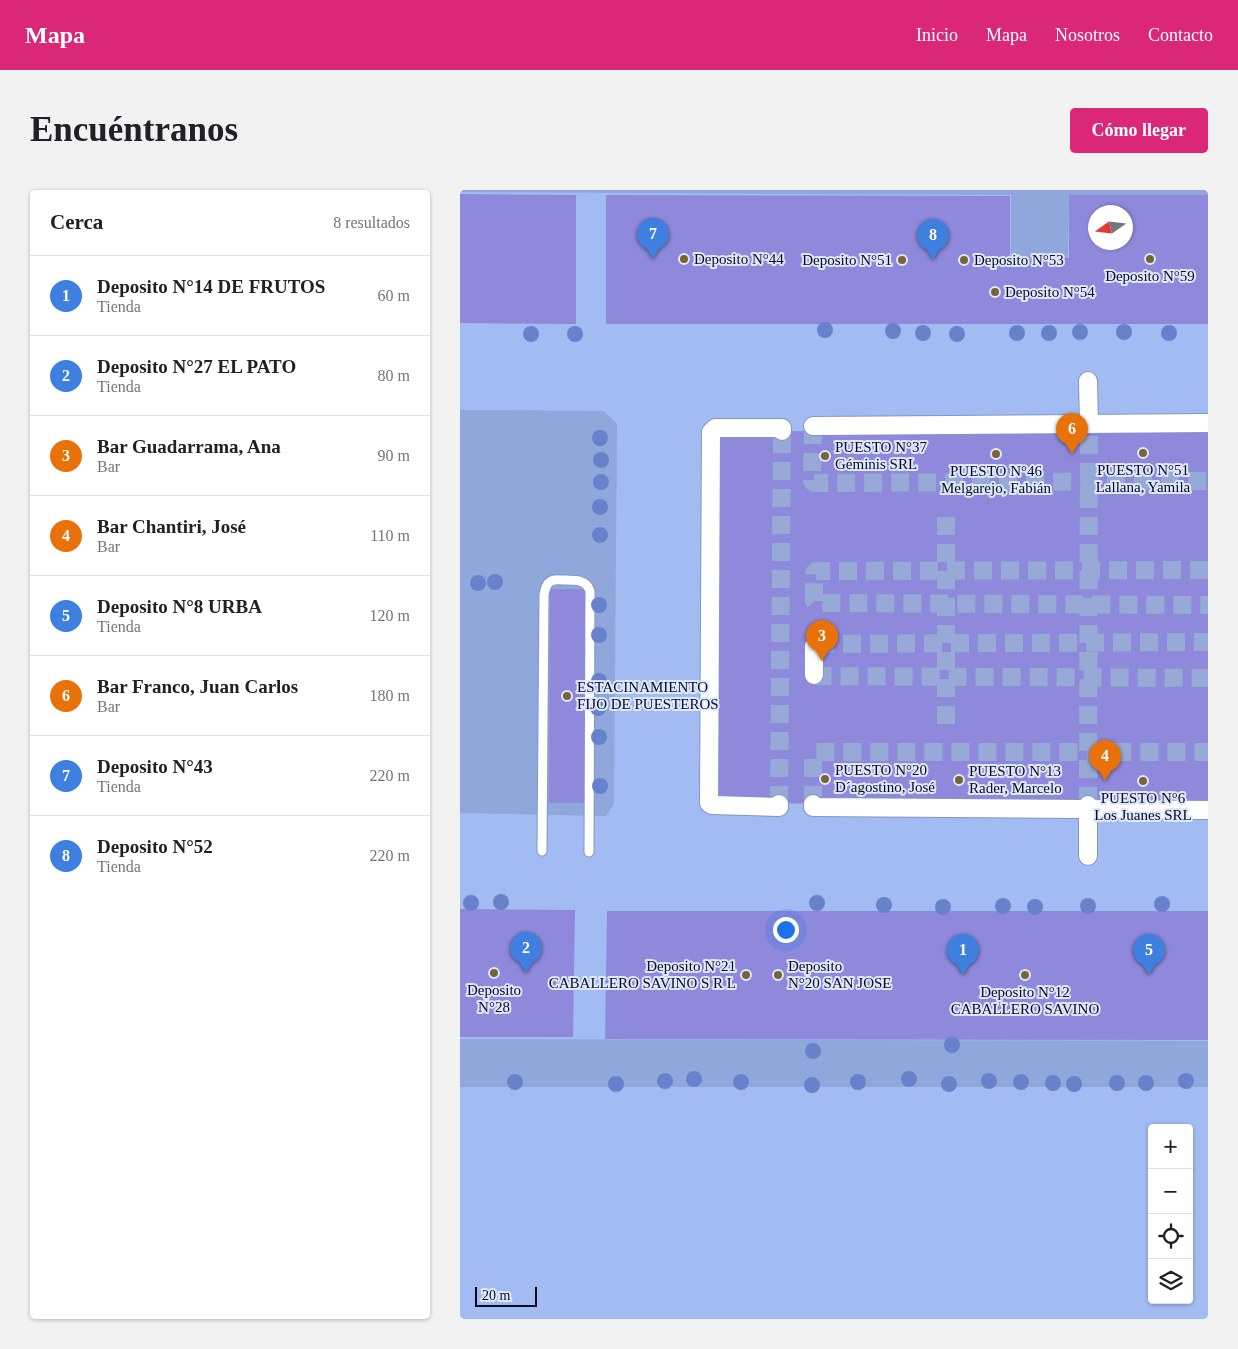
<!DOCTYPE html>
<html lang="es">
<head>
<meta charset="utf-8">
<style>
	:root { --surface:#fff; --page:#f2f2f2; --text:#202124; --muted:#757577; --line:#e0e0e0; --accent:#db2777 }
	body { margin:0; font-family:Georgia,serif; background:var(--page); color:var(--text) }
	.controls { position:absolute; right:15px; bottom:15px; display:grid; overflow:hidden; border-radius:5px; box-shadow:0 1px 4px #0004 }
	.controls button { width:45px; height:45px; display:grid; place-items:center; padding:0; border:0; border-bottom:1px solid var(--line); background:var(--surface); color:var(--text); font:25px sans-serif }
	.compass { position:absolute; left:628px; top:15px; width:45px; height:45px; border-radius:50%; background:var(--surface); box-shadow:0 1px 4px #0004; rotate:256deg }
	.scale { position:absolute; left:15px; bottom:12px; width:62px; box-sizing:border-box; padding-left:5px; border:2px solid #070d1e; border-top:0; font-size:14px; line-height:18px; white-space:nowrap; color:#070d1e; -webkit-text-stroke:4px #dee7fc; paint-order:stroke }
	.you { position:absolute; left:325px; top:739px; width:18px; height:18px; margin:-12px; border:4px solid #fff; border-radius:50%; background:#1a73e8; box-shadow:0 0 0 8px #1a73e833 }
	.badge { display:grid; place-items:center; width:32px; height:32px; border-radius:50%; background:var(--accent); color:#fff; font-size:16px; font-weight:700 }
	.pin { position:absolute; translate:-50% -41px; filter:drop-shadow(0 1px 2px #0008) }
	.pin::after { content:''; position:absolute; top:26px; width:18px; height:15px; background:inherit; clip-path:polygon(0 0,100% 0,50% 100%) }
	.list { margin:0; padding:0; list-style:none }
	h2 { display:flex; justify-content:space-between; align-items:center; height:65px; margin:0; padding:0 20px; font-size:21px }
	h2 small { font-size:16px; font-weight:400; color:var(--muted) }
	.list li { display:grid; grid-template-columns:32px 1fr auto; gap:15px; align-items:center; box-sizing:border-box; height:80px; padding:0 20px; border-top:1px solid var(--line) }
	.list b { display:block; font-size:19px; white-space:nowrap }
	.list p { margin:0; font-size:16px; white-space:nowrap; color:var(--muted) }
	.list em { font-size:16px; font-style:normal; color:var(--muted) }
	.icon { flex:none; width:28px; height:28px; fill:none; stroke:currentColor; stroke-width:2; stroke-linecap:round; stroke-linejoin:round }
	.map { position:relative; flex:none; width:748px; height:1129px; overflow:hidden; border-radius:5px }
	header { display:flex; align-items:center; gap:30px; box-sizing:border-box; height:70px; padding:0 25px; background:var(--accent); color:#fff }
	header strong { font-size:24px }
	nav { display:flex; gap:28px; margin-inline-start:auto; font-size:18px }
	.intro { display:flex; align-items:center; justify-content:space-between; box-sizing:border-box; height:120px; padding:0 30px }
	h1 { margin:0; font-size:35px }
	.button { padding:12px 22px; border-radius:5px; background:var(--accent); color:#fff; font-size:18px; font-weight:700 }
	main { display:flex; gap:30px; padding:0 30px }
	aside { flex:1; background:var(--surface); border-radius:5px; box-shadow:0 1px 4px #0004 }
	.map>svg:first-child { display:block }
	.built { fill:#a2bbf2; fill-rule:evenodd }
	.green { fill:#90a7db }
	.building { fill:#8e89db; fill-rule:evenodd }
	.lines { fill:none; stroke-linecap:round; stroke-linejoin:round }
	.street-tunnel { stroke:#97aad7; stroke-width:18; stroke-dasharray:18 9; stroke-linecap:butt }
	.lane-casing { stroke:#8297c6; stroke-width:11 }
	.street-casing { stroke:#8297c6; stroke-width:20 }
	.path { stroke:#7b8bb3; stroke-width:3; stroke-dasharray:2.5 4; stroke-linecap:butt }
	.lane { stroke:#fff; stroke-width:9 }
	.street { stroke:#fff; stroke-width:18 }
	.tree { fill:#6782ca }
	.poi-dot { fill:#7a6434; stroke:#dee7fc; stroke-width:2 }
	.labels { text-anchor:middle; dominant-baseline:central; stroke-width:4; stroke-linejoin:round; paint-order:stroke }
	.poi-label { font-size:15px; fill:#070d1e; stroke:#dee7fc; text-anchor:start }
</style>
</head>
<body>
<header>
<strong>Mapa</strong>
<nav><a>Inicio</a><a>Mapa</a><a>Nosotros</a><a>Contacto</a></nav>
</header>
<div class="intro"><h1>Encuéntranos</h1><a class="button">Cómo llegar</a></div>
<main>
<aside>
<h2>Cerca<small>8 resultados</small></h2>
<ul class="list">
<li><span class="badge" style="background:#3f7fe0">1</span><div><b>Deposito N°14 DE FRUTOS</b><p>Tienda</p></div><em>60 m</em></li>
<li><span class="badge" style="background:#3f7fe0">2</span><div><b>Deposito N°27 EL PATO</b><p>Tienda</p></div><em>80 m</em></li>
<li><span class="badge" style="background:#e8710a">3</span><div><b>Bar Guadarrama, Ana</b><p>Bar</p></div><em>90 m</em></li>
<li><span class="badge" style="background:#e8710a">4</span><div><b>Bar Chantiri, José</b><p>Bar</p></div><em>110 m</em></li>
<li><span class="badge" style="background:#3f7fe0">5</span><div><b>Deposito N°8 URBA</b><p>Tienda</p></div><em>120 m</em></li>
<li><span class="badge" style="background:#e8710a">6</span><div><b>Bar Franco, Juan Carlos</b><p>Bar</p></div><em>180 m</em></li>
<li><span class="badge" style="background:#3f7fe0">7</span><div><b>Deposito N°43</b><p>Tienda</p></div><em>220 m</em></li>
<li><span class="badge" style="background:#3f7fe0">8</span><div><b>Deposito N°52</b><p>Tienda</p></div><em>220 m</em></li>
</ul>
</aside>
<div class="map">
<svg width="748" height="1129" viewBox="0 0 748 1129">
	<rect width="100%" height="100%" fill="#b0c6f8"/>
	<path class="built" d="M 0,0 L 748,0 L 748,1129 L 0,1129 ZM 636,22 L 666,22 L 666,52 L 636,52 ZM 692,938 L 729,938 L 729,1110 L 692,1110 Z"/>
	<g class="green">
		<polygon points="0,0 748,0 748,5 609,5 608,68 551,69 551,5 0,2"/>
		<polygon points="0,220 144,221 157,234 154,614 146,626 0,623"/>
		<polygon points="0,849 748,851 748,897 0,897"/>
	</g>
	<g class="building">
		<polygon points="0,4 116,5 116,134 0,133"/>
		<path d="M 146,5 L 550,6 L 550,69 L 609,68 L 609,5 L 748,5 L 748,134 L 146,134 ZM 636,22 L 666,22 L 666,52 L 636,52 Z"/>
		<polygon points="748,238 748,616 252,613 255,242"/>
		<polygon points="90,399 125,399 124,613 89,613"/>
		<polygon points="0,719 115,720 113,847 0,847"/>
		<polygon points="147,721 748,721 748,850 145,849"/>
	</g>
	<g class="lines">
		<g class="street-tunnel">
			<polyline points="353,236 352,291 354,293 748,291"/>
			<polyline points="486,327 486,538"/>
			<polyline points="748,380 356,381 354,383 354,411 356,413 748,415"/>
			<polyline points="356,454 748,452"/>
			<polyline points="354,485 355,486 748,488"/>
			<polyline points="319,614 322,241"/>
			<polyline points="353,614 353,565 355,562 748,562"/>
			<polyline points="628,615 629,234"/>
		</g>
		<defs>
			<path id="lane" d="M 82,661 L 84,405 C 85,399 86,394 91,391 C 95,389 99,390 103,390 C 114,390 126,389 130,401 L 129,662"/>
			<g id="street">
				<polyline points="628,191 629,234"/>
				<polyline points="353,236 748,233"/>
				<polyline points="354,485 354,456 356,454"/>
				<polyline points="319,614 319,617 252,615 249,613 251,242 255,238 322,238 322,241"/>
				<polyline points="353,614 353,617 748,620"/>
				<polyline points="628,615 628,666"/>
			</g>
		</defs>
		<use href="#lane" class="lane-casing"/>
		<use href="#street" class="street-casing"/>
		<polyline class="path" points="648,267 651,267 651,292"/>
		<use href="#lane" class="lane"/>
		<use href="#street" class="street"/>
	</g>
	<g class="tree">
		<circle cx="365" cy="140" r="8"/>
		<circle cx="433" cy="141" r="8"/>
		<circle cx="620" cy="142" r="8"/>
		<circle cx="664" cy="142" r="8"/>
		<circle cx="463" cy="143" r="8"/>
		<circle cx="557" cy="143" r="8"/>
		<circle cx="589" cy="143" r="8"/>
		<circle cx="709" cy="143" r="8"/>
		<circle cx="71" cy="144" r="8"/>
		<circle cx="115" cy="144" r="8"/>
		<circle cx="497" cy="144" r="8"/>
		<circle cx="140" cy="248" r="8"/>
		<circle cx="141" cy="270" r="8"/>
		<circle cx="141" cy="292" r="8"/>
		<circle cx="140" cy="317" r="8"/>
		<circle cx="140" cy="345" r="8"/>
		<circle cx="35" cy="392" r="8"/>
		<circle cx="18" cy="393" r="8"/>
		<circle cx="139" cy="415" r="8"/>
		<circle cx="139" cy="445" r="8"/>
		<circle cx="139" cy="491" r="8"/>
		<circle cx="138" cy="518" r="8"/>
		<circle cx="139" cy="547" r="8"/>
		<circle cx="140" cy="596" r="8"/>
		<circle cx="41" cy="712" r="8"/>
		<circle cx="11" cy="713" r="8"/>
		<circle cx="357" cy="713" r="8"/>
		<circle cx="702" cy="714" r="8"/>
		<circle cx="424" cy="715" r="8"/>
		<circle cx="543" cy="716" r="8"/>
		<circle cx="628" cy="716" r="8"/>
		<circle cx="483" cy="717" r="8"/>
		<circle cx="575" cy="717" r="8"/>
		<circle cx="492" cy="855" r="8"/>
		<circle cx="353" cy="861" r="8"/>
		<circle cx="234" cy="889" r="8"/>
		<circle cx="449" cy="889" r="8"/>
		<circle cx="205" cy="891" r="8"/>
		<circle cx="529" cy="891" r="8"/>
		<circle cx="726" cy="891" r="8"/>
		<circle cx="55" cy="892" r="8"/>
		<circle cx="281" cy="892" r="8"/>
		<circle cx="398" cy="892" r="8"/>
		<circle cx="561" cy="892" r="8"/>
		<circle cx="593" cy="893" r="8"/>
		<circle cx="657" cy="893" r="8"/>
		<circle cx="686" cy="893" r="8"/>
		<circle cx="156" cy="894" r="8"/>
		<circle cx="489" cy="894" r="8"/>
		<circle cx="614" cy="894" r="8"/>
		<circle cx="352" cy="895" r="8"/>
	</g>
	<g class="poi-dot">
		<circle cx="224" cy="69" r="5"/>
		<circle cx="690" cy="69" r="5"/>
		<circle cx="442" cy="70" r="5"/>
		<circle cx="504" cy="70" r="5"/>
		<circle cx="535" cy="102" r="5"/>
		<circle cx="683" cy="263" r="5"/>
		<circle cx="536" cy="264" r="5"/>
		<circle cx="365" cy="266" r="5"/>
		<circle cx="107" cy="506" r="5"/>
		<circle cx="365" cy="589" r="5"/>
		<circle cx="499" cy="590" r="5"/>
		<circle cx="683" cy="591" r="5"/>
		<circle cx="34" cy="783" r="5"/>
		<circle cx="286" cy="785" r="5"/>
		<circle cx="318" cy="785" r="5"/>
		<circle cx="565" cy="785" r="5"/>
	</g>
	<g class="labels">
		<g class="poi-label">
			<text x="234" y="69">Deposito N°44</text>
			<text x="432" y="70" text-anchor="end">Deposito N°51</text>
			<text x="514" y="70">Deposito N°53</text>
			<text x="690" y="86" text-anchor="middle">Deposito N°59</text>
			<text x="545" y="102">Deposito N°54</text>
			<text x="375" y="257">PUESTO N°37<tspan x="375" dy="17">Géminis SRL</tspan></text>
			<text x="683" y="280" text-anchor="middle">PUESTO N°51<tspan x="683" dy="17">Lallana, Yamila</tspan></text>
			<text x="536" y="281" text-anchor="middle">PUESTO N°46<tspan x="536" dy="17">Melgarejo, Fabián</tspan></text>
			<text x="117" y="497">ESTACINAMIENTO<tspan x="117" dy="17">FIJO DE PUESTEROS</tspan></text>
			<text x="375" y="580">PUESTO N°20<tspan x="375" dy="17">D´agostino, José</tspan></text>
			<text x="509" y="581">PUESTO N°13<tspan x="509" dy="17">Rader, Marcelo</tspan></text>
			<text x="683" y="608" text-anchor="middle">PUESTO N°6<tspan x="683" dy="17">Los Juanes SRL</tspan></text>
			<text x="276" y="776" text-anchor="end">Deposito N°21<tspan x="276" dy="17">CABALLERO SAVINO S R L</tspan></text>
			<text x="328" y="776">Deposito<tspan x="328" dy="17">N°20 SAN JOSE</tspan></text>
			<text x="34" y="800" text-anchor="middle">Deposito<tspan x="34" dy="17">N°28</tspan></text>
			<text x="565" y="802" text-anchor="middle">Deposito N°12<tspan x="565" dy="17">CABALLERO SAVINO</tspan></text>
		</g>
	</g>
</svg>
<div class="controls">
<button>+</button>
<button>−</button>
<button><svg class="icon" aria-label="locate" viewBox="0 0 24 24"><circle cx="12" cy="12" r="6"/><path d="M12 2v4M12 18v4M2 12h4M18 12h4"/></svg></button>
<button><svg class="icon" aria-label="layers" viewBox="0 0 24 24"><path d="M12 4l9 5-9 5-9-5zM3 14l9 5 9-5"/></svg></button>
</div>
<svg class="compass" viewBox="-18 -18 36 36"><path d="M0-13l5 13h-10z" fill="#e53935"/><path d="M0 13l5-13h-10z" fill="#757577"/></svg>
<div class="scale">20 m</div>
<div class="you"></div>
<div class="pin badge" style="left:503px;top:785px;background:#3f7fe0">1</div>
<div class="pin badge" style="left:66px;top:783px;background:#3f7fe0">2</div>
<div class="pin badge" style="left:362px;top:471px;background:#e8710a">3</div>
<div class="pin badge" style="left:645px;top:591px;background:#e8710a">4</div>
<div class="pin badge" style="left:689px;top:785px;background:#3f7fe0">5</div>
<div class="pin badge" style="left:612px;top:264px;background:#e8710a">6</div>
<div class="pin badge" style="left:193px;top:69px;background:#3f7fe0">7</div>
<div class="pin badge" style="left:473px;top:70px;background:#3f7fe0">8</div>
</div>
</main>
</body>
</html>
